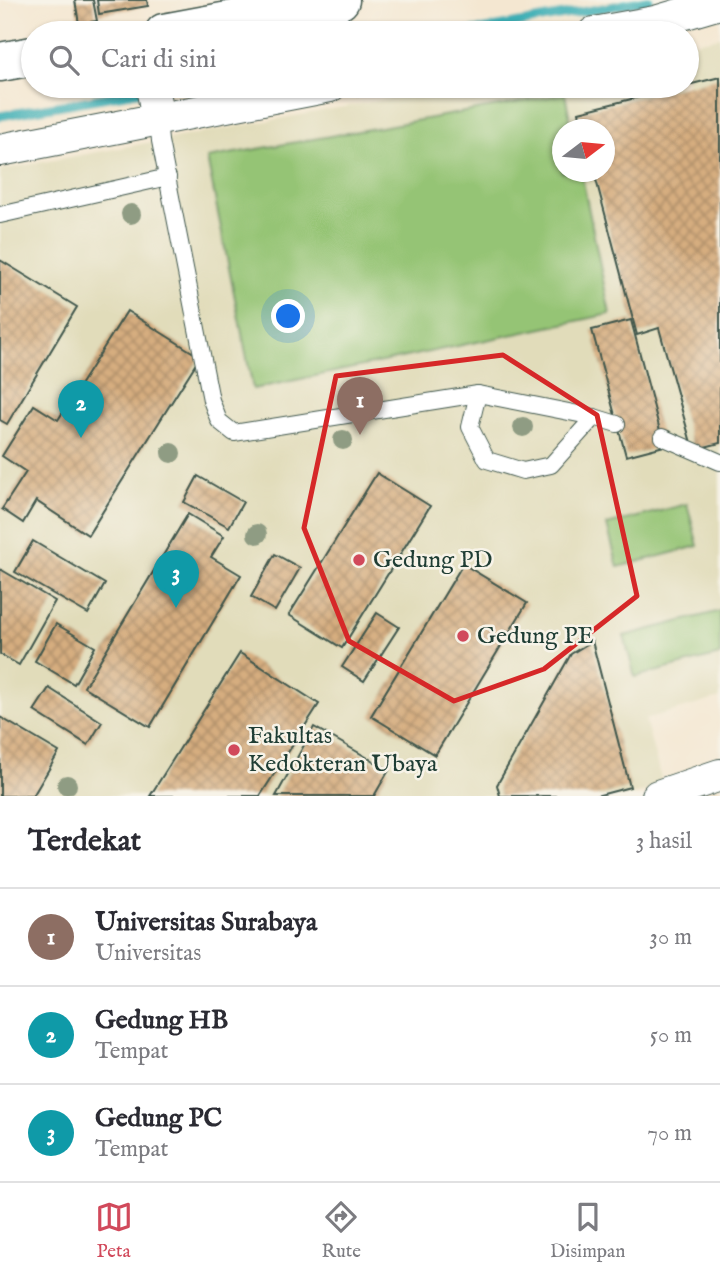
<!DOCTYPE html>
<html lang="id">
<head>
<meta charset="utf-8">
<style>
	:root { --surface:#fff; --page:#f2f2f3; --text:#2b2b33; --muted:#7c7c81; --line:#e1e1e2; --accent:#d1495b }
	body { margin:0; font-family:"IM FELL English",serif; background:var(--page); color:var(--text) }
	.compass { position:absolute; left:552px; top:119px; width:63px; height:63px; border-radius:50%; background:var(--surface); box-shadow:0 2px 5px #0004; rotate:74deg }
	.you { position:absolute; left:289px; top:317px; width:24px; height:24px; margin:-18px; border:5px solid #fff; border-radius:50%; background:#1a73e8; box-shadow:0 0 0 10px #1a73e833 }
	.badge { display:grid; place-items:center; width:46px; height:46px; border-radius:50%; background:var(--accent); color:#fff; font-size:23px; font-weight:700 }
	.pin { position:absolute; translate:-50% -58px; filter:drop-shadow(0 2px 4px #0008) }
	.pin::after { content:''; position:absolute; top:37px; width:24px; height:21px; background:inherit; clip-path:polygon(0 0,100% 0,50% 100%) }
	.list { margin:0; padding:0; list-style:none }
	h2 { display:flex; justify-content:space-between; align-items:center; height:91px; margin:0; padding:0 28px; font-size:30px }
	h2 small { font-size:23px; font-weight:400; color:var(--muted) }
	.list li { display:grid; grid-template-columns:46px 1fr auto; gap:21px; align-items:center; box-sizing:border-box; height:98px; padding:0 28px; border-top:2px solid var(--line) }
	.list b { display:block; font-size:26px; white-space:nowrap }
	.list p { margin:0; font-size:23px; white-space:nowrap; color:var(--muted) }
	.list em { font-size:23px; font-style:normal; color:var(--muted) }
	.icon { flex:none; width:38px; height:38px; fill:none; stroke:currentColor; stroke-width:2; stroke-linecap:round; stroke-linejoin:round }
	.map { position:relative; flex:none; width:720px; height:796px; overflow:hidden }
	.search { position:absolute; background:var(--surface); box-shadow:0 2px 5px #0004; left:21px; right:21px; top:21px; height:77px; display:flex; align-items:center; gap:18px; box-sizing:border-box; padding:0 24px; border-radius:38px; color:var(--muted); font-size:26px }
	.sheet { height:385px; background:var(--surface) }
	nav { display:flex; justify-content:space-around; align-items:center; box-sizing:border-box; height:98px; border-top:2px solid var(--line); background:var(--surface); font-size:19px; color:var(--muted) }
	nav a { display:grid; justify-items:center; gap:4px }
	nav .on { color:var(--accent) }
	.map>svg:first-child { display:block }
	.built { fill:#e1dcba; fill-rule:evenodd }
	.garden { fill:#95c474; stroke:#5a8054; stroke-width:2 }
	.lines { fill:none; stroke-linecap:round; stroke-linejoin:round }
	.stream { stroke:#3eafb5; stroke-width:9 }
	.building { fill:url(#building-cross-hatch) }
	.service-casing { stroke:#3f564c; stroke-width:18 }
	.minor-casing { stroke:#3f564c; stroke-width:34 }
	.tertiary-casing { stroke:#3f564c; stroke-width:41 }
	.path { stroke:#3f564c; stroke-width:4.5; stroke-dasharray:2 5; stroke-linecap:butt }
	.service { stroke:#fff; stroke-width:16 }
	.minor { stroke:#fff; stroke-width:32 }
	.tertiary { stroke:#fff; stroke-width:38 }
	.tree { fill:#8f9c83 }
	.marked { fill:none; stroke:#d62828; stroke-width:5; stroke-linejoin:round }
	.poi-dot { fill:#d1495b; stroke:#f7f3e8; stroke-width:2.5 }
	.labels { text-anchor:middle; dominant-baseline:central; stroke-width:5; stroke-linejoin:round; paint-order:stroke }
	.poi-label { font-size:24px; fill:#1f3d34; stroke:#f7f3e8; text-anchor:start }
</style>
</head>
<body>
<div class="map">
<svg width="720" height="796" viewBox="0 0 720 796">
	<defs>
		<pattern id="building-cross-hatch" width="8" height="8" patternUnits="userSpaceOnUse" patternTransform="scale(1.75)"><rect width="8" height="8" fill="#d6ad7f"/><path d="M0 0l8 8M0 8l8-8" fill="none" stroke="#ad8e69"/></pattern>
	</defs>
	<rect width="100%" height="100%" fill="#f7f3e8"/>
	<filter id="ink" filterUnits="userSpaceOnUse"><feTurbulence type="fractalNoise" baseFrequency=".0143" numOctaves="2"/><feDisplacementMap in="SourceGraphic" scale="14" xChannelSelector="R" yChannelSelector="G"/><feConvolveMatrix kernelMatrix="1 2 1 2 8 2 1 2 1" color-interpolation-filters="sRGB"/></filter>
	<filter id="wash" filterUnits="userSpaceOnUse"><feTurbulence type="fractalNoise" baseFrequency=".00686" numOctaves="4" result="noise"/><feDisplacementMap in="SourceGraphic" scale="28" xChannelSelector="R" yChannelSelector="G"/><feGaussianBlur stdDeviation="1.57" result="paint"/><feColorMatrix in="noise" values="0 0 0 0 0 0 0 0 0 0 0 0 0 0 0 0 0 1.4 0 .05"/><feComposite in="paint" operator="in"/></filter>
	<g filter="url(#wash)">
		<rect width="100%" height="100%" fill="#f4e7d1"/>
		<path class="built" d="M 720,37 L 720,698 L 645,719 L 663,786 L 628,796 L 0,796 L 0,170 L 458,86 L 687,86 L 687,44 ZM 562,130 L 604,130 L 604,172 L 562,172 Z"/>
		<g class="garden">
			<polygon points="565,94 572,129 562,130 562,172 581,172 610,314 253,389 207,158"/>
			<polygon points="687,504 698,546 618,567 607,525"/>
			<polygon points="720,611 720,655 635,677 624,636"/>
		</g>
		<g class="lines">
			<g class="stream">
				<polyline points="463,33 649,0"/>
				<polyline points="0,116 170,86"/>
			</g>
		</g>
		<g id="blocks">
			<g class="building">
				<polygon points="75,0 93,0 97,21 79,24"/>
				<polygon points="97,0 147,0 148,6 99,14"/>
				<polygon points="720,77 720,443 693,450 659,328 637,335 594,172 604,172 604,130 583,130 579,112"/>
				<polygon points="0,260 77,307 7,424 0,420"/>
				<polygon points="127,311 200,357 88,535 36,501 23,523 2,509 26,472 2,456 34,405 58,420"/>
				<polygon points="631,320 664,446 626,456 592,330"/>
				<polygon points="377,473 430,506 342,648 289,615"/>
				<polygon points="198,476 243,502 229,527 184,502"/>
				<polygon points="188,514 224,536 211,557 241,575 150,727 84,687"/>
				<polygon points="33,541 105,584 88,614 15,572"/>
				<polygon points="275,554 300,568 275,611 251,597"/>
				<polygon points="463,564 527,603 435,755 371,716"/>
				<polygon points="0,569 55,601 19,665 0,654"/>
				<polygon points="377,613 399,627 364,681 342,667"/>
				<polygon points="56,624 95,647 74,684 35,661"/>
				<polygon points="592,641 630,787 596,796 500,796 497,785 571,654"/>
				<polygon points="240,653 319,704 260,796 150,796"/>
				<polygon points="49,688 102,722 88,745 34,711"/>
				<polygon points="0,717 59,752 33,796 0,796"/>
				<polygon points="314,727 389,770 374,796 276,796"/>
			</g>
		</g>
	</g>
	<g filter="url(#ink)">
		<use href="#blocks" fill-opacity="0" stroke="#3f564c" stroke-width="2"/>
		<g class="lines">
			<defs>
				<g id="service">
					<polyline points="158,120 160,141 211,400 219,421 234,433 478,394 594,417 617,424"/>
					<polyline points="0,215 168,177"/>
					<polyline points="478,394 470,427 487,460 523,471 551,465 594,417"/>
					<polyline points="662,437 720,462"/>
				</g>
				<g id="minor">
					<polyline points="594,33 655,22 720,3"/>
					<polyline points="152,86 158,120"/>
					<polyline points="0,150 330,86"/>
					<polyline points="658,796 720,775"/>
				</g>
				<g id="tertiary">
					<polyline points="164,33 340,0"/>
					<polyline points="0,62 33,56"/>
				</g>
			</defs>
			<use href="#service" class="service-casing"/>
			<use href="#minor" class="minor-casing"/>
			<use href="#tertiary" class="tertiary-casing"/>
			<polyline class="path" points="357,95 405,86"/>
			<use href="#service" class="service"/>
			<use href="#minor" class="minor"/>
			<use href="#tertiary" class="tertiary"/>
		</g>
		<g class="tree">
			<circle cx="131" cy="214" r="10"/>
			<circle cx="523" cy="427" r="10"/>
			<circle cx="343" cy="440" r="10"/>
			<circle cx="171" cy="453" r="10"/>
			<circle cx="257" cy="534" r="10"/>
			<circle cx="67" cy="785" r="10"/>
		</g>
	</g>
	<path class="marked" d="M 503,355 L 597,415 L 637,596 L 544,669 L 454,701 L 349,641 L 304,528 L 336,376 Z"/>
	<g class="poi-dot">
		<circle cx="359" cy="560" r="7"/>
		<circle cx="463" cy="636" r="7"/>
		<circle cx="234" cy="750" r="7"/>
	</g>
	<g class="labels">
		<g class="poi-label">
			<text x="373" y="560">Gedung PD</text>
			<text x="477" y="636">Gedung PE</text>
			<text x="248" y="736">Fakultas<tspan x="248" dy="28">Kedokteran Ubaya</tspan></text>
		</g>
	</g>
</svg>
<svg class="compass" viewBox="-18 -18 36 36"><path d="M0-13l5 13h-10z" fill="#e53935"/><path d="M0 13l5-13h-10z" fill="#7c7c81"/></svg>
<div class="you"></div>
<div class="pin badge" style="left:360px;top:435px;background:#8d6e63">1</div>
<div class="pin badge" style="left:81px;top:438px;background:#0f9aa8">2</div>
<div class="pin badge" style="left:176px;top:608px;background:#0f9aa8">3</div>
<div class="search"><svg class="icon" aria-label="search" viewBox="0 0 24 24"><circle cx="10" cy="10" r="6"/><path d="M15 15l6 6"/></svg>Cari di sini</div>
</div>
<section class="sheet">
<h2>Terdekat<small>3 hasil</small></h2>
<ul class="list">
<li><span class="badge" style="background:#8d6e63">1</span><div><b>Universitas Surabaya</b><p>Universitas</p></div><em>30 m</em></li>
<li><span class="badge" style="background:#0f9aa8">2</span><div><b>Gedung HB</b><p>Tempat</p></div><em>50 m</em></li>
<li><span class="badge" style="background:#0f9aa8">3</span><div><b>Gedung PC</b><p>Tempat</p></div><em>70 m</em></li>
</ul>
</section>
<nav>
<a class="on"><svg class="icon" aria-label="map" viewBox="0 0 24 24"><path d="M3 6l6-2 6 2 6-2v14l-6 2-6-2-6 2zM9 4v14M15 6v14"/></svg>Peta</a>
<a><svg class="icon" aria-label="directions" viewBox="0 0 24 24"><path d="M12 3l9 9-9 9-9-9zM9 14v-3h6M13 9l2 2-2 2"/></svg>Rute</a>
<a><svg class="icon" aria-label="saved" viewBox="0 0 24 24"><path d="M7 4h10v16l-5-4-5 4z"/></svg>Disimpan</a>
</nav>
</body>
</html>
